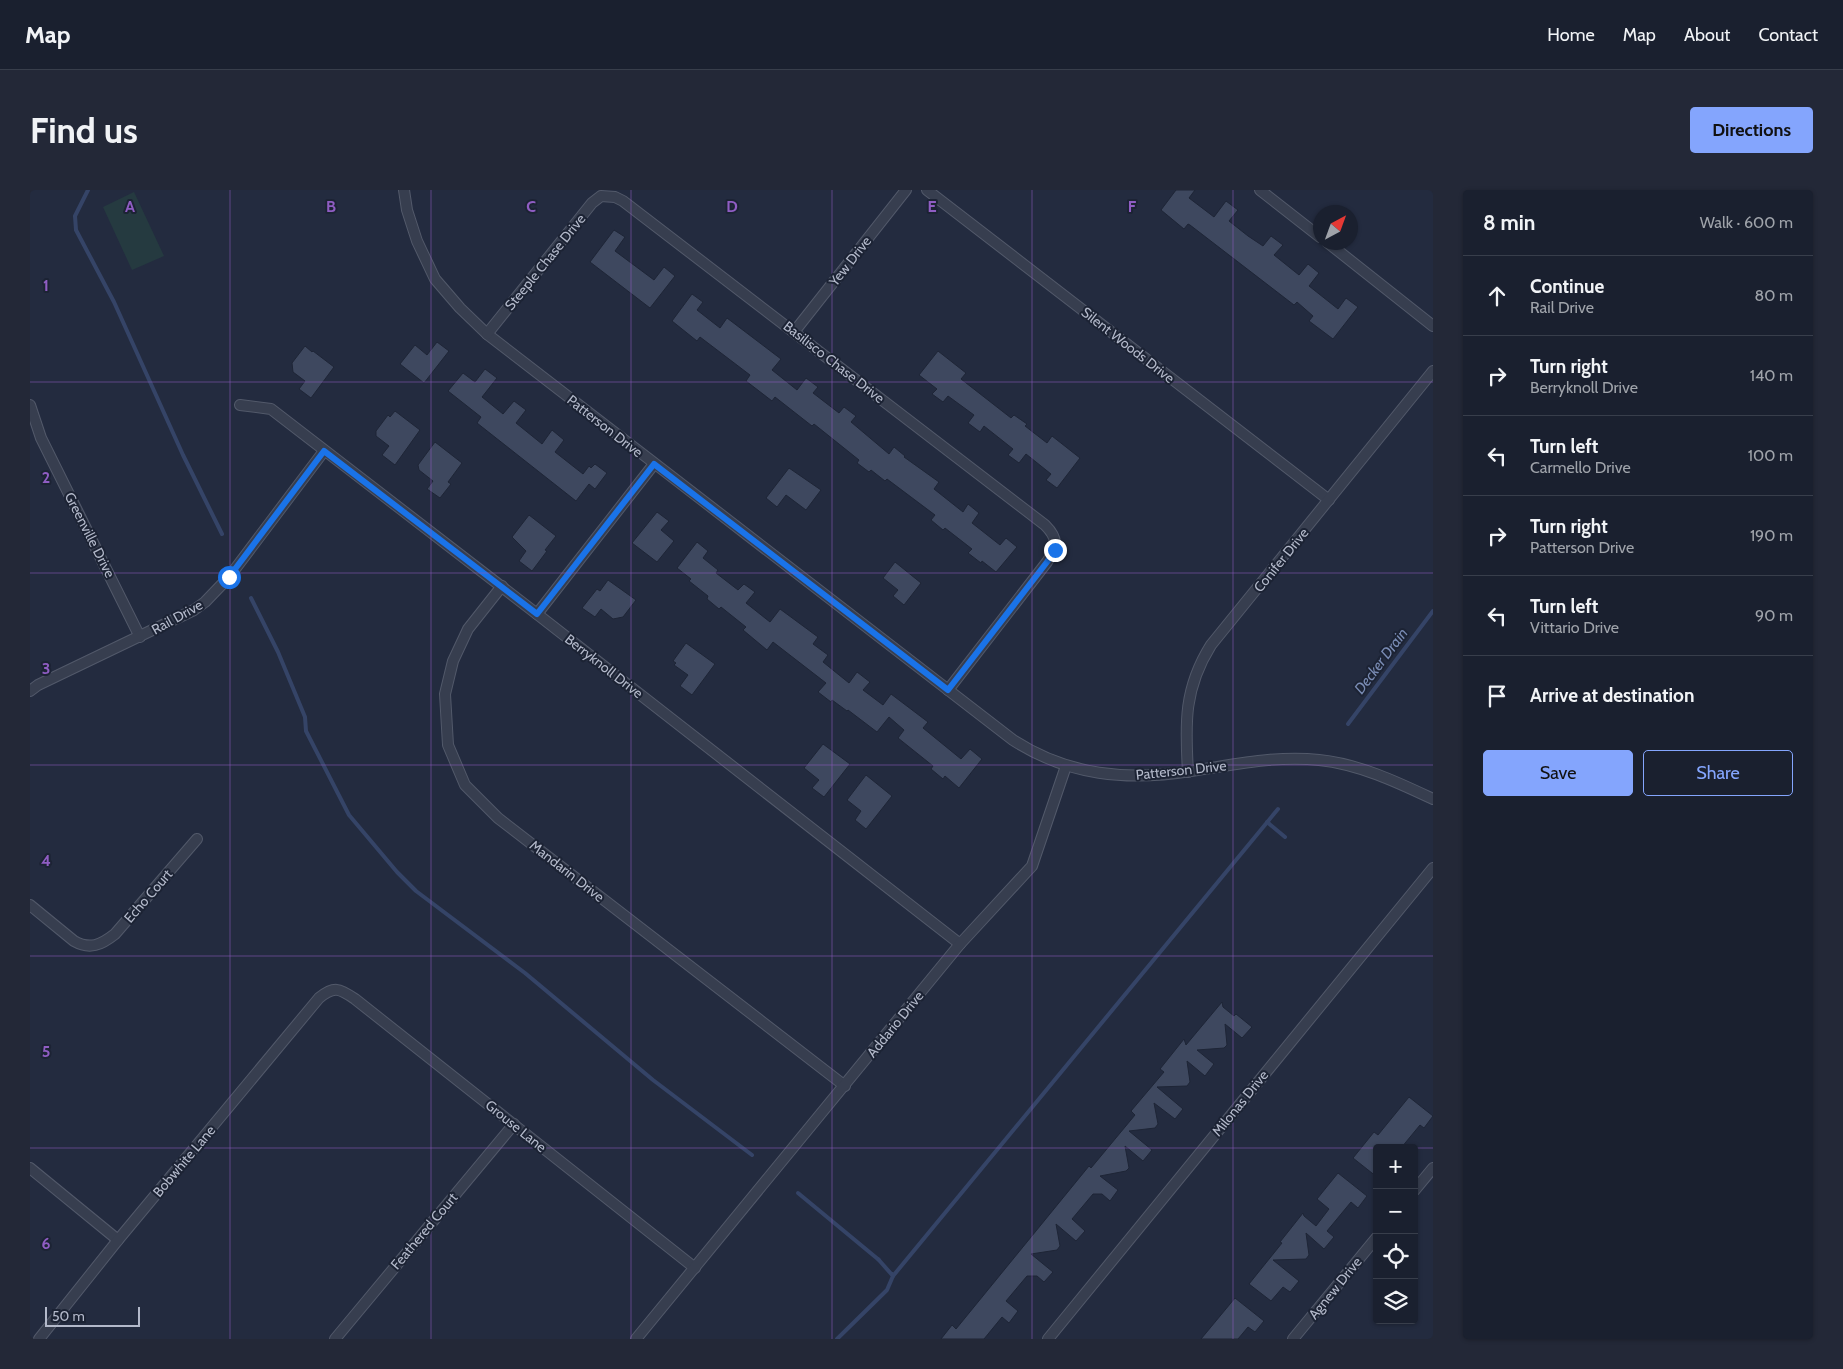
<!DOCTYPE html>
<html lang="en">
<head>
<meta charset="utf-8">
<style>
	:root { --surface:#1a202f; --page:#232837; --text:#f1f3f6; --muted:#9fa3aa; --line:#383e4b; --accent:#84a5fd }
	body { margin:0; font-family:Cabin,sans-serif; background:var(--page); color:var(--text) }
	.controls { position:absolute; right:15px; bottom:15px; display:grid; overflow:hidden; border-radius:5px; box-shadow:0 1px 4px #0004 }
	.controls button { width:45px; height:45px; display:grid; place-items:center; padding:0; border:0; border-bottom:1px solid var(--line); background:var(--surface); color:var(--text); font:25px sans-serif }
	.compass { position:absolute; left:1283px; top:15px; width:45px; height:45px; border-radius:50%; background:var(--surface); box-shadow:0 1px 4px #0004; rotate:41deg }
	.scale { position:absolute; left:15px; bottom:12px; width:95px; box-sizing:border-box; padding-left:5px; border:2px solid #b3b9ca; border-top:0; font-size:14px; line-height:18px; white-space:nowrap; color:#b3b9ca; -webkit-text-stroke:4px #1c2334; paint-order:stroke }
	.stop { position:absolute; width:15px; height:15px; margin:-11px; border:4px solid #1a73e8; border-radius:50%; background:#fff }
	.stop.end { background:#1a73e8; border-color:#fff; box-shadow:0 1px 5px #0008 }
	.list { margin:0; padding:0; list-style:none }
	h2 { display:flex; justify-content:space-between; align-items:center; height:65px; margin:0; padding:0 20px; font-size:21px }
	h2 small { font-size:16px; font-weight:400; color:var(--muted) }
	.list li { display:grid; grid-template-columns:32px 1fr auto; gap:15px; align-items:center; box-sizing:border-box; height:80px; padding:0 20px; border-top:1px solid var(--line) }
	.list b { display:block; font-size:19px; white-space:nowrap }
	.list p { margin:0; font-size:16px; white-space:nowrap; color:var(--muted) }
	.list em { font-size:16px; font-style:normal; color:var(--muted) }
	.actions { display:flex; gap:10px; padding:15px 20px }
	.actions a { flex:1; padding:11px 0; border:1px solid var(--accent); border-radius:5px; text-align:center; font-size:18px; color:var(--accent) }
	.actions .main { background:var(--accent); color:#111 }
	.icon { flex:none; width:28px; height:28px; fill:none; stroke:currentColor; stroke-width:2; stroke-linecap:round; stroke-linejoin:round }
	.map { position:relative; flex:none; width:1403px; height:1149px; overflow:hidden; border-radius:5px }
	header { display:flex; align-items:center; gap:30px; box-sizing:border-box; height:70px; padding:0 25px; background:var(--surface); border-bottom:1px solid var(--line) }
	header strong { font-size:24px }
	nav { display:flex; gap:28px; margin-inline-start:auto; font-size:18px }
	.intro { display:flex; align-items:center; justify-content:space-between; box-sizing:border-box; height:120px; padding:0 30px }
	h1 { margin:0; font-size:35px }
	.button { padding:12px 22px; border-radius:5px; background:var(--accent); color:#111; font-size:18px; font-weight:700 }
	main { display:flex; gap:30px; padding:0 30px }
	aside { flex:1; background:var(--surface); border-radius:5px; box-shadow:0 1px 4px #0004 }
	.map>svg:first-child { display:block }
	.green { fill:#253a40 }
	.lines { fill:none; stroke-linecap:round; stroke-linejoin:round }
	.stream { stroke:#354467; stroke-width:4 }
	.building { fill:#3e485f; stroke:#1e2536 }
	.minor-casing { stroke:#52596a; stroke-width:12 }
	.minor { stroke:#373e4f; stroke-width:10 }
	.route { stroke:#1a73e8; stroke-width:6 }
	.grid { fill:none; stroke:#8f5dc3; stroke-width:1; stroke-opacity:0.55 }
	.labels { text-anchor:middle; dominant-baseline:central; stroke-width:4; stroke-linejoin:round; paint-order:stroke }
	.street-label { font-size:14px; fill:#b3b9ca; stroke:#1c2334 }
	.water-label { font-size:15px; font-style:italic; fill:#798bb3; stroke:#1c2334 }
	.grid-label { font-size:16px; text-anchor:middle; font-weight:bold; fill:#8f5dc3; stroke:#1c2334; stroke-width:4; stroke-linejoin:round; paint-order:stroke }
</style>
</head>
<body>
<header>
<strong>Map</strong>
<nav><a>Home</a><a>Map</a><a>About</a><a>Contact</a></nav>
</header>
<div class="intro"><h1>Find us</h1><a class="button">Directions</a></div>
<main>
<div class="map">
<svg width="1403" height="1149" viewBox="0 0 1403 1149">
	<rect width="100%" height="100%" fill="#232b3f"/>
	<polygon class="green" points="104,2 134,66 102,80 73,17"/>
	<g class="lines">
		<g class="stream">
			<polyline points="58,0 45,26 46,40 84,112 153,265 192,344"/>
			<polyline points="221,408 248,462 275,527 276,541 319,625 367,682 386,701 495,783 623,890 722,965"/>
			<polyline points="1318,534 1403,421"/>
			<polyline points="1237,632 1255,647"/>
			<polyline points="768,1003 849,1070"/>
			<polyline points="848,1069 863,1086 1248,619"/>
			<polyline points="807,1149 857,1100 863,1086 862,1084"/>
		</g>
	</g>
	<g class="building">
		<polygon points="1146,0 1165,0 1159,8 1184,27 1196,11 1208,20 1199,31 1218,46 1233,56 1241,46 1253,55 1244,65 1269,85 1278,74 1289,83 1279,96 1308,119 1316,108 1328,117 1303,149 1279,131 1283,126 1267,112 1264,115 1160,35 1158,34 1154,39 1131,20"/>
		<polygon points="584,40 595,47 585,61 624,90 634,77 645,86 620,118 560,72"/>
		<polygon points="662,104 673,112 667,120 690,138 697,128 751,169 742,180 767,200 776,188 788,197 783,203 809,223 814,217 826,226 821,232 859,264 864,257 875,266 874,267 909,292 904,299 933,322 938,314 949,323 942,333 970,355 976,348 987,357 966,382 952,371 951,373 938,363 942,359 915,338 913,340 901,330 905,325 857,289 855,291 841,280 839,282 827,273 829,270 784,234 782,236 745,207 742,211 716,191 720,185 670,147 667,151 642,131"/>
		<polygon points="407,152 419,161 394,193 370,174 385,155 397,165"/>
		<polygon points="275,156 282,162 283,161 304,177 281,208 269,199 275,191 263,182 262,173"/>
		<polygon points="908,161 936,183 931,189 981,228 984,225 997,234 995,236 1017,253 1022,246 1050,268 1027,298 1016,290 1021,284 996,264 989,273 978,265 983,259 954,236 950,242 938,233 944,225 918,206 913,212 902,204 907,199 889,185"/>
		<polygon points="455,179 467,188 452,207 473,224 484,211 496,220 486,233 512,254 522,240 534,250 525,262 553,284 559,276 561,278 565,274 577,283 565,299 559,294 546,311 447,233 451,227 418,201 433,183 445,192"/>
		<polygon points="365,221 390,240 365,275 352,265 359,256 346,246 346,241 358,225 360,227"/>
		<polygon points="405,252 432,273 418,292 421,294 410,308 397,299 403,291 389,280 388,275"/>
		<polygon points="759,278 791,300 776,320 756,305 747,317 736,308"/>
		<polygon points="627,322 639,331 631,340 644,351 627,372 602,353"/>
		<polygon points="499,325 526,346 515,360 517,361 502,381 489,371 496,361 482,347"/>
		<polygon points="667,352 678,361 673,368 688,380 686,383 708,400 714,394 725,402 716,413 740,432 750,419 788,447 783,454 798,465 793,472 819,493 827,482 840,492 833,500 853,515 861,504 898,532 893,538 931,569 940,559 952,569 929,598 915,586 913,589 901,579 903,576 868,548 874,540 859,527 847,542 818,520 817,521 802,510 801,512 788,502 796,493 743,452 737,460 713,440 716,437 691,417 689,419 677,409 678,406 659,391 661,389 647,378"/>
		<polygon points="865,372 891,393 874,415 863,406 868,400 853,388"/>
		<polygon points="578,390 606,410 593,427 583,429 571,419 565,427 552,418 567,399 570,401"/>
		<polygon points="656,453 685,474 662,505 650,496 658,485 644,475 646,473 643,471"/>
		<polygon points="793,554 820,574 794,607 782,598 789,590 774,578"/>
		<polygon points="836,585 862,606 836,639 825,630 831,621 817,610"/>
		<polygon points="1192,812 1193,817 1204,826 1206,824 1222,837 1212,848 1195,834 1197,855 1194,858 1167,860 1184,874 1175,886 1157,871 1160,892 1157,896 1127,897 1153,919 1145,929 1124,913 1128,934 1125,938 1099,941 1122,960 1113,971 1095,956 1099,978 1096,981 1070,986 1088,1000 1080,1011 1072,1004 1063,1004 1042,1029 1055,1041 1046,1051 1026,1034 1030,1056 1027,1060 1001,1064 1023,1082 1014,1092 1007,1086 997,1086 976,1111 988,1121 979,1133 972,1127 954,1149 911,1149 922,1135 926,1139 1059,976 1061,978 1105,925 1101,921 1134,882 1130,879 1154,849 1156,855"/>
		<polygon points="1379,907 1403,926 1394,938 1390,935 1371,958 1347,958 1347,987 1323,968 1344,942 1348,945"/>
		<polygon points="1308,983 1337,1006 1328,1018 1321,1012 1297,1041 1304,1047 1294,1059 1276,1043 1279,1065 1276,1069 1243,1070 1269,1091 1260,1102 1253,1097 1241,1111 1219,1094 1252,1053 1250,1052 1273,1023 1274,1026 1286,1036 1299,1019 1287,1009"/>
		<polygon points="1205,1108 1234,1131 1225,1142 1218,1137 1208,1149 1171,1149"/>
	</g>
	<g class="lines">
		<defs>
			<g id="minor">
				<path d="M 374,0 L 377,20 L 387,51 L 405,89 L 430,118 L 457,144 L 983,550 C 1039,586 1097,591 1161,581 C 1203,575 1247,565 1289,570 C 1329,574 1367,592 1403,609"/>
				<polyline points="897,0 1299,310"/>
				<polyline points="1230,0 1290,47"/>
				<polyline points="1297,52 1403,136"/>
				<polyline points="764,142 876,0"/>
				<path d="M 457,144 L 562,13 L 571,6 L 585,7 L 593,11 L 1015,335 C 1029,349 1027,357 1017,372 L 918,500"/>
				<polyline points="0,215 11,248 110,447"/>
				<polyline points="210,215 241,219 507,424 930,754"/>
				<polyline points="472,396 438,439 423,471 415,504 418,555 435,595 468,628 815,896"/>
				<polyline points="507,424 624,274"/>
				<polyline points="0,501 8,495 164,420 175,412 199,387 294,261"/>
				<path d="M 1158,582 C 1155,533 1154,498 1181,455 L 1403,181"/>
				<path d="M 0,715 L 44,751 C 60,760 71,755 85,744 L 167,649"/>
				<polyline points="0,978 88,1050"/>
				<polyline points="1384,1001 1403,978"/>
				<path d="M 9,1149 L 88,1050 L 289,808 C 304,796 309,798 325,809 L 665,1078"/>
				<polyline points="305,1149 484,934"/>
				<polyline points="606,1149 930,754 1002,676 1036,576"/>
				<polyline points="1018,1149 1403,678"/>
				<polyline points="1263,1149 1347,1047"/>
			</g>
		</defs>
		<use href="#minor" class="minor-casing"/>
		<use href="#minor" class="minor"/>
	</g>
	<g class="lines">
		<polyline class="route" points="199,387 294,261 507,424 624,274 918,500 1017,372 1025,360"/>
	</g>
	<path class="grid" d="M 200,0 L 200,1149M 401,0 L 401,1149M 601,0 L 601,1149M 802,0 L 802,1149M 1002,0 L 1002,1149M 1203,0 L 1203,1149M 0,192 L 1403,192M 0,383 L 1403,383M 0,575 L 1403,575M 0,766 L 1403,766M 0,958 L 1403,958"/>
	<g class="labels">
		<g class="street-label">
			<text transform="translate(820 71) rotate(-52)">Yew Drive</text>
			<text transform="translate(515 72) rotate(-51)">Steeple Chase Drive</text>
			<text transform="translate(1098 155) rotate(38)">Silent Woods Drive</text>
			<text transform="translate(804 172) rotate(38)">Basilisco Chase Drive</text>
			<text transform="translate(575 236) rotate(38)">Patterson Drive</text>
			<text transform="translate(60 345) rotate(63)">Greenville Drive</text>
			<text transform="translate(1251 370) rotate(-51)">Conifer Drive</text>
			<text transform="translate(147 427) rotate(-29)">Rail Drive</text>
			<text transform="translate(574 476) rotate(38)">Berryknoll Drive</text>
			<text transform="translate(1151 580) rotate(-6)">Patterson Drive</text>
			<text transform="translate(537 681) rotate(38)">Mandarin Drive</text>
			<text transform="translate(118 706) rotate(-49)">Echo Court</text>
			<text transform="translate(865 834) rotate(-51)">Addario Drive</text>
			<text transform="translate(1210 913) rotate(-51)">Milonas Drive</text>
			<text transform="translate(486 936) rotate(39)">Grouse Lane</text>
			<text transform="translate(154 971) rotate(-50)">Bobwhite Lane</text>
			<text transform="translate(394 1041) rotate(-50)">Feathered Court</text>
			<text transform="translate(1305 1098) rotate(-51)">Agnew Drive</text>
		</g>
		<g class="water-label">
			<text transform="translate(1351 471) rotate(-53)">Decker Drain</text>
		</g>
	</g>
	<g class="grid-label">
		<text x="100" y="22">A</text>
		<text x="301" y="22">B</text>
		<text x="501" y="22">C</text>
		<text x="702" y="22">D</text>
		<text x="902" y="22">E</text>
		<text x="1102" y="22">F</text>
		<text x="16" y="101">1</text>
		<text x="16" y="293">2</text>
		<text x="16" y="484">3</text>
		<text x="16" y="676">4</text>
		<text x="16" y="867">5</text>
		<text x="16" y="1059">6</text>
	</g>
</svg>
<div class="controls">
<button>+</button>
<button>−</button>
<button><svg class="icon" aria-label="locate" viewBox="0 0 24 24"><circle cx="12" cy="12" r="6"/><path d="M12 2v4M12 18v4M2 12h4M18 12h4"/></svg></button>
<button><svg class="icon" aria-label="layers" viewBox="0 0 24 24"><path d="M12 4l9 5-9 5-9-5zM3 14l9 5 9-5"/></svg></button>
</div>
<svg class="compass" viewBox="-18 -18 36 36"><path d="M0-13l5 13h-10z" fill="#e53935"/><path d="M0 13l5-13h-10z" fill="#9fa3aa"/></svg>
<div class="scale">50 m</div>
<div class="stop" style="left:199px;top:387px"></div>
<div class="stop end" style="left:1025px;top:360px"></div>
</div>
<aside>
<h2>8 min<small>Walk · 600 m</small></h2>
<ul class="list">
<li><svg class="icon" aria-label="ahead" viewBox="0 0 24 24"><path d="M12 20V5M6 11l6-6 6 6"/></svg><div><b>Continue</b><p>Rail Drive</p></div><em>80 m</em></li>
<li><svg class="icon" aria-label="right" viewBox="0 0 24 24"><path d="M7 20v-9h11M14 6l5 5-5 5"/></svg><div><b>Turn right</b><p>Berryknoll Drive</p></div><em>140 m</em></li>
<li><svg class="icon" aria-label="left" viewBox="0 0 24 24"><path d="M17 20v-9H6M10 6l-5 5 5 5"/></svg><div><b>Turn left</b><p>Carmello Drive</p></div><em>100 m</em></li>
<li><svg class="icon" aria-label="right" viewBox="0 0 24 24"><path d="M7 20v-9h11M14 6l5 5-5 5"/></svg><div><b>Turn right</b><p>Patterson Drive</p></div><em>190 m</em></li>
<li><svg class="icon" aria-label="left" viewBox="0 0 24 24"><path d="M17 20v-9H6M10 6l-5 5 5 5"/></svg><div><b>Turn left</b><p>Vittario Drive</p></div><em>90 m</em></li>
<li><svg class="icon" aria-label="arrive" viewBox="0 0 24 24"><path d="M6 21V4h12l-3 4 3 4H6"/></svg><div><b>Arrive at destination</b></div></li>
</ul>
<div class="actions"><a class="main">Save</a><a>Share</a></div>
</aside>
</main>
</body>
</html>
